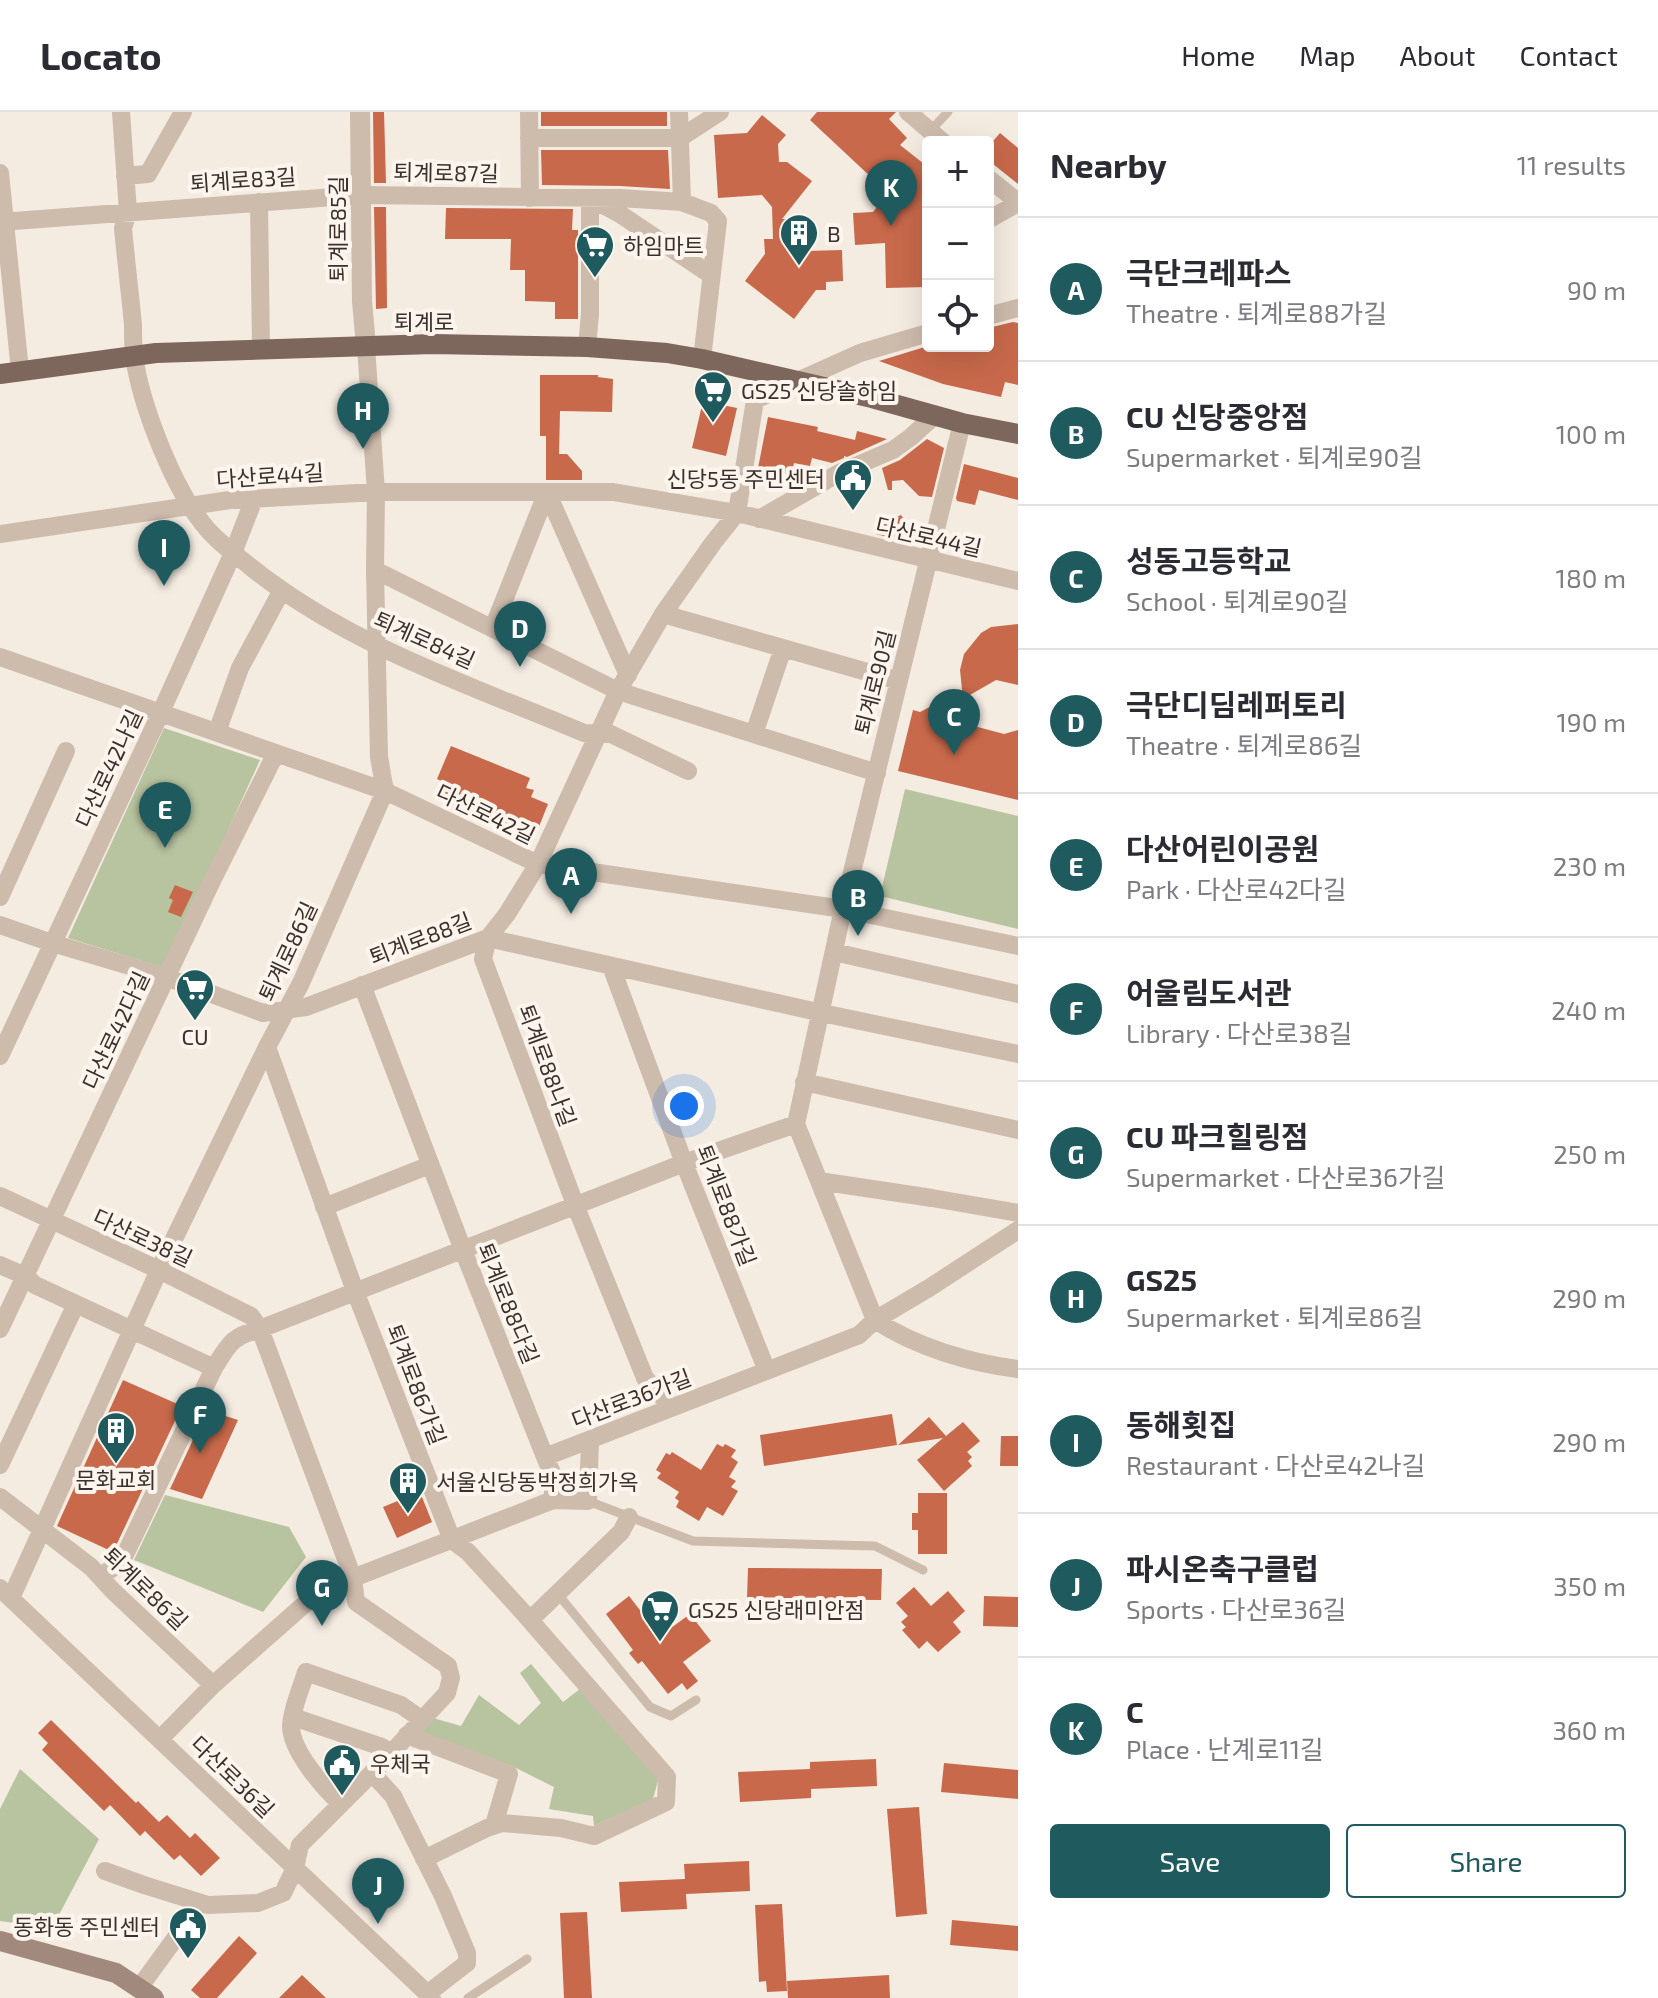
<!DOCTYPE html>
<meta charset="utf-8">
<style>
:root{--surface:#fff;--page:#f2f2f3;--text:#2b2b33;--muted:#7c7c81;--line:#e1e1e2;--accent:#1f5a5e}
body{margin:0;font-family:"Exo 2","Noto Sans KR",sans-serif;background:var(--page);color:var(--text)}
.controls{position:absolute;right:24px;top:24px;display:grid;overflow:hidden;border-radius:8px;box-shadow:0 8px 32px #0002}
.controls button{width:72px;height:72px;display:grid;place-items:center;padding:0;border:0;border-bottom:2px solid var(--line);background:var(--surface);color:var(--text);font:40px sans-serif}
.you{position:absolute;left:684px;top:994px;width:28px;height:28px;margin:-20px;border:6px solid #fff;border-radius:50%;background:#1a73e8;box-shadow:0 0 0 12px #1a73e833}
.badge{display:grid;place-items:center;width:52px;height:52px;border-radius:50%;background:var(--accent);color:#fff;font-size:26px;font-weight:700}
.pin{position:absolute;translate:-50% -66px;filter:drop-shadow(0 2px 4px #0008)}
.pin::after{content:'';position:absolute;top:42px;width:28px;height:24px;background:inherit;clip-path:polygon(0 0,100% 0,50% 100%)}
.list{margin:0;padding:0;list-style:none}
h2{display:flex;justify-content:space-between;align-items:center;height:104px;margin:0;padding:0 32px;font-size:34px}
h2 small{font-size:26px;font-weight:400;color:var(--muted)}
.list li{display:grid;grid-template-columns:52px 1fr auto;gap:24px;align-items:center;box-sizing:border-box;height:144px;padding:0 32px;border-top:2px solid var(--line)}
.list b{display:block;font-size:30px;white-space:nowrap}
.list p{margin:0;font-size:26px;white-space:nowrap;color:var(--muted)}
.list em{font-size:26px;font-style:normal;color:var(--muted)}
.actions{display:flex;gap:16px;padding:24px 32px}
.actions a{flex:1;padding:18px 0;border:2px solid var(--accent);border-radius:8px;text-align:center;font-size:28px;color:var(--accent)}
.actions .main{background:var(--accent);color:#fff}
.icon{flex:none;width:44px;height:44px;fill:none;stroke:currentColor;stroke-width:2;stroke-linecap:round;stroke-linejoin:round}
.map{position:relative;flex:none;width:1018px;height:1886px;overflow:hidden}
header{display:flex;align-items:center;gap:48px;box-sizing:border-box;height:112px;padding:0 40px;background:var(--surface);border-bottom:2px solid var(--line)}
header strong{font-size:38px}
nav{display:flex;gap:44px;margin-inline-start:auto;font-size:28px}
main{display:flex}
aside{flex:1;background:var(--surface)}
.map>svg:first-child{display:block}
.green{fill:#b8c4a0}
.building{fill:#c8694b}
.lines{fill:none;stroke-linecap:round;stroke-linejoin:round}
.service{stroke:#cdbbac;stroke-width:9}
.minor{stroke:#cdbbac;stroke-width:18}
.tertiary{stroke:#cdbbac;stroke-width:20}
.secondary{stroke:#a18a7d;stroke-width:20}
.primary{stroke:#7d675c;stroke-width:20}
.labels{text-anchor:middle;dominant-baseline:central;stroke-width:8;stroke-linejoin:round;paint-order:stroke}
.street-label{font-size:22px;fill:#3b302b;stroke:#fbf5ee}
.poi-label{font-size:22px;fill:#3b302b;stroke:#fbf5ee;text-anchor:start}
</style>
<header>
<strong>Locato</strong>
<nav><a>Home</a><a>Map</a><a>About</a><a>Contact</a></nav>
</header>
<main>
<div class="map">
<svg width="1018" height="1886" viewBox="0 0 1018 1886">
<rect width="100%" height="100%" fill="#f4ebe1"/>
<path class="green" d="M164,616L260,648L165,856L68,826Z
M905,677L1018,704V817L880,784Z
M165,1383L289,1415L306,1445L263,1500L134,1448Z
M531,1552L563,1590L580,1577L659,1665L653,1687L594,1714L593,1704L549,1697L554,1675L512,1654L419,1619L433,1606L461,1614L479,1583L519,1613L541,1591L520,1561Z
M20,1657L99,1727L52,1816L0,1809V1697Z"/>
<path class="building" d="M373,0H384L386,71H374Z
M541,0H667V14H541Z
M817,0H896L889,7L907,26L900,33L928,55V175L886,176L885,131L855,133L853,101L873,100L888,81L810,8Z
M762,3L786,23L778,32L779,50H787L812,69L782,107L805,106L806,139L842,138L843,169L826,170V178H816L794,207L745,169L765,142L764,127H773L772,95L762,83L718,86L714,23L747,21Z
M1000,21L1018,36V72L988,48V35Z
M541,38H668L670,77L620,74L542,73Z
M374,95H386L387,196L376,197Z
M446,96L573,97L572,118H578V207H555V190L525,189V158H510L511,127H445Z
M1013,210L1018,211V273L1005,270L1001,285L943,272L879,249L928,234H988V216Z
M540,263H598V265L613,267L612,300L560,299L559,342H567L582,359V368H546V324H540Z
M703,289L737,296L726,344L692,336Z
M768,305L818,315L817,319L855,328L857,319L887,327L847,345L844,344V346L832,351L812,346L810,354L794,351L791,363L758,356Z
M927,327L944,336L932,385L919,384L903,368L892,369V378H888L882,356L900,348Z
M964,352L1018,366V388L979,378L975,393L957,389L956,386Z
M901,403L919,429L915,432L876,422L878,413Z
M1018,512V573L996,568L963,587L960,558L964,542L981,521L991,515Z
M943,588L974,614L1004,622L1018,618V688L898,659L913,598L920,600Z
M451,634L530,666L526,676L534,678L531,685L548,692L536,722L521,716L518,723L447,695L451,687L437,681L441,669L437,667Z
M175,773L193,780L181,805L168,800L173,788L169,786Z
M123,1268L182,1294L113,1440L57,1414Z
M207,1298L238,1308L202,1387L170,1377Z
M892,1302L897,1333L764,1354L760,1323Z
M929,1305L946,1324L963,1310L980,1329L967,1340L972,1345L968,1349L972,1354L944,1379L917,1348L943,1326L898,1333Z
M1001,1324H1018V1354H1000Z
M717,1332L723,1335L725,1332L736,1338L731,1345L738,1350L729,1365L736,1369L731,1375L738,1379L723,1404L707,1395L699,1409L676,1395L679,1389L675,1386L679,1380L657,1366L661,1361L656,1358L666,1341L670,1343L672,1340L701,1358Z
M918,1381H947V1442H918V1418H912V1401H918Z
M422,1385L432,1410L397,1426L383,1395L400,1388L403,1393Z
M748,1456L882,1457L881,1488L747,1487Z
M914,1475L931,1494L948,1479L965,1499L953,1510L961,1520L938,1540L927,1529L919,1537L902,1518L906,1515L901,1510L908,1504L896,1491Z
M629,1484L660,1524L690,1502L711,1529L683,1550L698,1569L687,1578L682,1571L668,1582L642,1549L638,1552L629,1541L633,1538L606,1502Z
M984,1484L1018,1485V1515L983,1514Z
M51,1608L136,1691L138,1689L159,1710L167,1703L190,1726L195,1721L220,1746L201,1764L180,1743L174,1748L145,1719L140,1724L110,1693L104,1699L42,1638L48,1631L38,1621Z
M876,1647L877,1674L811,1677V1686L740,1690L738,1660L810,1657V1650Z
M944,1651L1018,1658V1687L941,1680Z
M919,1695L927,1802L896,1805L887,1697Z
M749,1749L750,1779L686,1782L687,1797L621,1800L619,1770L685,1767L684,1752Z
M782,1792L787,1879L767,1880L766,1869L759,1870L755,1793Z
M587,1800L592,1886H564L560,1801Z
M952,1808L1018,1814V1839L950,1833Z
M239,1824L257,1841L217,1886H200L191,1878Z
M302,1863L326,1886H279Z
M889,1863L890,1886H788L787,1869Z"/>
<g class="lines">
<path class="service" d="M930,19L948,0
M588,1389L693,1429L875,1434L923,1458
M557,1481L650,1595L671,1604L696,1588
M468,1886L527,1847"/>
<path class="minor" d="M121,0L128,100L123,116C126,149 130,181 133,213C133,223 133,234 134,244C141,293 172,373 203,412C216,429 235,442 252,456C350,534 470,573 584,621L611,622L688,659
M529,0L530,86
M679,0L682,90L711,101L718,109L702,247
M908,0L943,30
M529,26H680L720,0
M0,61L20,259
M125,64L148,62L183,0
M988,66L1018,90
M259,90L261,237
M988,108L1018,91
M0,110L361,83L620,86L682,90
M988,204L1018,196
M587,235L590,202V86L620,102L711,163
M962,311L843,797L796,1012L875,1208C916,1235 969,1251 1018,1257
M547,380L628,563
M759,407L839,361L893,338L911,325L935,303
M0,422L230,388L376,380H613L737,401L1018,469
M375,458L618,579L877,661
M663,502L899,569
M493,516L547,380
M0,545L385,679L538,752L843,797L1018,834
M217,620L240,556L282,478
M754,622L783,536
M0,785L66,639
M0,813L52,831L166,865L263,901L306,895L488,826L507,802L538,752L618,579L663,502L713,431L737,401L755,288L860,241L928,221
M834,840L1018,882
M611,854L684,1051L767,1259
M362,873L463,1138L545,1345
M267,935L355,1179L452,1428
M0,944L161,600L233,441L254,387
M804,970L1018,1018
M819,1069L932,1086L1018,1101
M0,1084L159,1158L251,1204L260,1217C232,1224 229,1232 214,1256L122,1449L100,1465
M324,1095L430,1053
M0,1153L25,1164L35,1173L214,1256
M0,1217L211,771L276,641
M672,1295L645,1266L576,1095L483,847L488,826L822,901L1018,942
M0,1353L76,1192
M0,1385L91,1455L113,1479L213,1573
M553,1388V1363L545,1345L859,1223L875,1208L929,1176L1018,1118
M0,1476L432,1886
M11,1486L159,1158L267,935L301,871L385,679L379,645L375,458L376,380L366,234
M530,1508L621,1420L629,1405
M293,1605L382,1635L391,1641
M407,1623L509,1662L494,1713
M160,1627L213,1573L315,1483L353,1466L553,1388L588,1389L590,1328
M372,1661L393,1684L443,1784L467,1841V1851L427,1882
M341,1692C324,1676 291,1639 291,1614C292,1596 301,1577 306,1560L401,1593L421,1607
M424,1747L487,1716L502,1711L561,1716L594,1724L666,1690L667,1665L521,1498L468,1440L452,1428
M105,1759L144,1773L208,1793L258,1791L283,1781L295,1756L300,1733L382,1651L447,1581L451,1566L448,1554L356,1490L353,1466L260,1217L684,1051L796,1012
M139,1876L201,1791"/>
<path class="tertiary" d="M360,0L362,189L366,234"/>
<path class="secondary" d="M0,1829L116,1861L154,1886"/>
<path class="primary" d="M0,262L156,241L433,232L587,235L667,241L702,247L872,286L962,311L1018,322"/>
</g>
<defs>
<g id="building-pin" transform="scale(2)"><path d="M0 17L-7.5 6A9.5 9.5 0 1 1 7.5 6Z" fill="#1f5a5e" stroke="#fbf5ee"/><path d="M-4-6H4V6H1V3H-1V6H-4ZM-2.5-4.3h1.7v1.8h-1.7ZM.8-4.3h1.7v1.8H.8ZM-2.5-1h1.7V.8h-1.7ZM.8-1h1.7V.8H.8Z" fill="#fff"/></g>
<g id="supermarket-pin" transform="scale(2)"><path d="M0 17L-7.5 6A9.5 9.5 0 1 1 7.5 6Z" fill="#1f5a5e" stroke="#fbf5ee"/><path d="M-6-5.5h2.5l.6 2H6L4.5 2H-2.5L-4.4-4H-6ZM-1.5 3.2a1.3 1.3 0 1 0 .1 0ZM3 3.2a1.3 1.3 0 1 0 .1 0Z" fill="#fff"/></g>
<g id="civic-pin" transform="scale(2)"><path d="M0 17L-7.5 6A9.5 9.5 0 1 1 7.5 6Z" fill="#1f5a5e" stroke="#fbf5ee"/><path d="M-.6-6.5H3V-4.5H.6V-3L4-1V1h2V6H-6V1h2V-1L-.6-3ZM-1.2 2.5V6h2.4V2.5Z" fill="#fff"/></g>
</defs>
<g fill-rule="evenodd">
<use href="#building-pin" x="799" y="121"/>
<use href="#supermarket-pin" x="595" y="133"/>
<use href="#supermarket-pin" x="713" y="278"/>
<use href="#civic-pin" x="853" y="366"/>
<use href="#supermarket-pin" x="195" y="876"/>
<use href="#building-pin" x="116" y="1319"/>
<use href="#building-pin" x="408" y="1369"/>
<use href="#supermarket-pin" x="660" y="1497"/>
<use href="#civic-pin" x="342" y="1651"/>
<use href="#civic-pin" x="188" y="1814"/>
</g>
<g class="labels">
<g class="street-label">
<text transform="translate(446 60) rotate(1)">퇴계로87길</text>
<text transform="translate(243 67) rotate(-4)">퇴계로83길</text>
<text transform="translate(337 117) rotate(-90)">퇴계로85길</text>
<text x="424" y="209">퇴계로</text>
<text transform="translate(270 363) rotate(-4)">다산로44길</text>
<text transform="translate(929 424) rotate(13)">다산로44길</text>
<text transform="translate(425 527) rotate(24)">퇴계로84길</text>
<text transform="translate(874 570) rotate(-76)">퇴계로90길</text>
<text transform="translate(108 656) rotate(-65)">다산로42나길</text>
<text transform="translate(486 701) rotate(26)">다산로42길</text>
<text transform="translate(420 826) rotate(-21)">퇴계로88길</text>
<text transform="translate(287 839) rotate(-65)">퇴계로86길</text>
<text transform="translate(115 918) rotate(-65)">다산로42다길</text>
<text transform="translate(548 953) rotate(70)">퇴계로88나길</text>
<text transform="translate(727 1093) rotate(69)">퇴계로88가길</text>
<text transform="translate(143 1125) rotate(25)">다산로38길</text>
<text transform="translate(509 1191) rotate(68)">퇴계로88다길</text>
<text transform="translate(417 1272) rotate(69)">퇴계로86가길</text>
<text transform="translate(631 1286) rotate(-21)">다산로36가길</text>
<text transform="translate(146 1476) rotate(44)">퇴계로86길</text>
<text transform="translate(233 1664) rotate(44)">다산로36길</text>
</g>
<g class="poi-label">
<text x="827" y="121">B</text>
<text x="623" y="133">하임마트</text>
<text x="741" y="278">GS25 신당솔하임</text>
<text x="825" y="366" text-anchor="end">신당5동 주민센터</text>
<text x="195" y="924" text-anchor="middle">CU</text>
<text x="116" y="1367" text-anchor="middle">문화교회</text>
<text x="436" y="1369">서울신당동박정희가옥</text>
<text x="688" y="1497">GS25 신당래미안점</text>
<text x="370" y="1651">우체국</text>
<text x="160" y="1814" text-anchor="end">동화동 주민센터</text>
</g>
</g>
</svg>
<div class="controls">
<button>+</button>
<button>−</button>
<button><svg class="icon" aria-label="locate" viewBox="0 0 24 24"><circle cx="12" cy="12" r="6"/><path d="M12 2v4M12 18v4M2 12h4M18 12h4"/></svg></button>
</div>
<div class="you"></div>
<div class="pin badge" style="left:571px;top:802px">A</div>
<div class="pin badge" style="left:858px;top:824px">B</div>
<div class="pin badge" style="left:954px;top:643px">C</div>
<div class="pin badge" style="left:520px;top:555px">D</div>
<div class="pin badge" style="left:165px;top:736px">E</div>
<div class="pin badge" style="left:200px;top:1341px">F</div>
<div class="pin badge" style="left:322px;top:1514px">G</div>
<div class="pin badge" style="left:363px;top:337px">H</div>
<div class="pin badge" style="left:164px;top:474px">I</div>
<div class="pin badge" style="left:378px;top:1812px">J</div>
<div class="pin badge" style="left:891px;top:114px">K</div>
</div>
<aside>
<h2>Nearby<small>11 results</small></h2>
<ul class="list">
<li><span class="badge">A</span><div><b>극단크레파스</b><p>Theatre · 퇴계로88가길</p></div><em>90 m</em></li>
<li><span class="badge">B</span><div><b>CU 신당중앙점</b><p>Supermarket · 퇴계로90길</p></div><em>100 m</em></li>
<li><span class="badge">C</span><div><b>성동고등학교</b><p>School · 퇴계로90길</p></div><em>180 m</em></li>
<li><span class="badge">D</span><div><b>극단디딤레퍼토리</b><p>Theatre · 퇴계로86길</p></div><em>190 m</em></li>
<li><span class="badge">E</span><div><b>다산어린이공원</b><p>Park · 다산로42다길</p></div><em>230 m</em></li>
<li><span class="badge">F</span><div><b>어울림도서관</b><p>Library · 다산로38길</p></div><em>240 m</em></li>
<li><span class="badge">G</span><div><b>CU 파크힐링점</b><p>Supermarket · 다산로36가길</p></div><em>250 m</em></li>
<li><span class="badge">H</span><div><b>GS25</b><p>Supermarket · 퇴계로86길</p></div><em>290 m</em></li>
<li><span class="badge">I</span><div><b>동해횟집</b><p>Restaurant · 다산로42나길</p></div><em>290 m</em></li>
<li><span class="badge">J</span><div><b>파시온축구클럽</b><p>Sports · 다산로36길</p></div><em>350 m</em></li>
<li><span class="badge">K</span><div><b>C</b><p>Place · 난계로11길</p></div><em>360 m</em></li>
</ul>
<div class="actions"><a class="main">Save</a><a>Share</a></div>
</aside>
</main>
